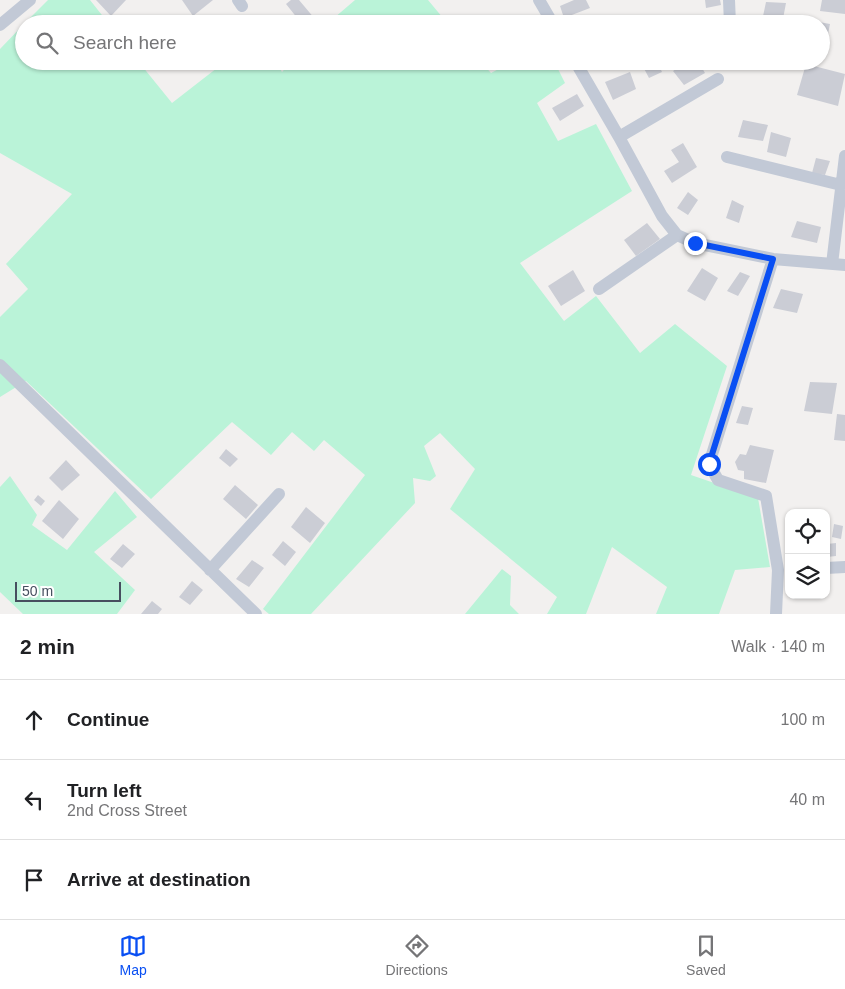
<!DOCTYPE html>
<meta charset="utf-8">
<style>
:root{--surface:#fff;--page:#f2f2f2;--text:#202124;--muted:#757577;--line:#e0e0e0;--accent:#094ff3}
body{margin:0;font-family:Arial,sans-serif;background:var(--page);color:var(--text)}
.controls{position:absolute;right:15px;bottom:15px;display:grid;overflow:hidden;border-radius:10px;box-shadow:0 1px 4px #0004}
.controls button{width:45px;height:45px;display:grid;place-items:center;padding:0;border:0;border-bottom:1px solid var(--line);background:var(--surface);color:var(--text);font:25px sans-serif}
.scale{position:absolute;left:15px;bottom:12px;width:106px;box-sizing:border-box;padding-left:5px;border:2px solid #464f5f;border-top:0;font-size:14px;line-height:18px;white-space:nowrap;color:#464f5f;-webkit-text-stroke:4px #fff;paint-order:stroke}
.stop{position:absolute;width:15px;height:15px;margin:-11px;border:4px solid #094ff3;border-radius:50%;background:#fff}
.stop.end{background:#094ff3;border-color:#fff;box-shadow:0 1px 5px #0008}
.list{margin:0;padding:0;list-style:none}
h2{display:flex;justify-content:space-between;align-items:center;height:65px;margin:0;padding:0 20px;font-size:21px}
h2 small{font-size:16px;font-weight:400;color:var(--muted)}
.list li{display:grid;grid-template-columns:32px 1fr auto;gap:15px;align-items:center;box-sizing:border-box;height:80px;padding:0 20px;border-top:1px solid var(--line)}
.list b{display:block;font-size:19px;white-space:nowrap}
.list p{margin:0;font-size:16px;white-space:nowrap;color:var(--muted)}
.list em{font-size:16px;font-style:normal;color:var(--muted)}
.icon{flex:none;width:28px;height:28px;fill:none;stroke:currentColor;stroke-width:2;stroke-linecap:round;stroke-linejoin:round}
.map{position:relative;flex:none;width:845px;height:614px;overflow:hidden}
.search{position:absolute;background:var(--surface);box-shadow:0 1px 4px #0004;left:15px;right:15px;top:15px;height:55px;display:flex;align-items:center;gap:12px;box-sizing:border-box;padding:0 18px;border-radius:28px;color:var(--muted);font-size:19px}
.sheet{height:305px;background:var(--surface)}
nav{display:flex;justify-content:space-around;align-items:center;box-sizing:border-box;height:70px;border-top:1px solid var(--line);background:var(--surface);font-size:14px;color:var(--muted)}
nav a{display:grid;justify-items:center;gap:2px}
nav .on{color:var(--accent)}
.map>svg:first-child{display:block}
.green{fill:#baf3d8}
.building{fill:#cbcdd5}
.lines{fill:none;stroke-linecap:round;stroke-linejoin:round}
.minor{stroke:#c2c9d6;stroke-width:12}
.route{stroke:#094ff3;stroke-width:6}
</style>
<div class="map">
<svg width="845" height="614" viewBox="0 0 845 614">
<rect width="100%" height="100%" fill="#f2f0ef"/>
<path class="green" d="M48,0H90L109,24H24Z
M355,0H428L448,24H327Z
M24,24V61H138L172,103L226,61H276L282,72L292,61H480L491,73L514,61H554L565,83L537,103L558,141L596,124L632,191L520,263L564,321L596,296L640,353L675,324L727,366L691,475L758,498L770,567L735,570L719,614H656L667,587L612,547L586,614H547L557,597L450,509L475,469L440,433L424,446L436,476L430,481L413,478L415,503L311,614H269L263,609L365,475L324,440L314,451L292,432L271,455L232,422L151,499L26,381L0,397V317L28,289L6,264L72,194L0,153V49Z
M10,476L37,515L32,525L67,550L115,491L137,517L94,552L135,590L117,614H23L0,592V487Z
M502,569L511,576L510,605L519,614H465Z"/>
<path class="building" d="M96,0H126L111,16Z
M182,0H213L193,16Z
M291,0H299L315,19L310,24H302L286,4Z
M574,0H586L590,8L564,18L560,6Z
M705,0H720L721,5L706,8Z
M822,0H845V14L820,11Z
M766,2L786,3L782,24L762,21Z
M269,17L274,24H262Z
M808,20L830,24L826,44L821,43V24H808Z
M640,61H657L662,72L649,78Z
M687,61H698L705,73L684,85L673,71Z
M711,61H730L729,67L710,65Z
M806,64L845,74L838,106L797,95Z
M630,72L636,89L613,100L605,82Z
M577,94L584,106L560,121L552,108Z
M743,120L768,125L763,141L738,137Z
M771,132L791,138L786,157L767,152Z
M683,143L697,167L672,183L664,171L679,162L671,150Z
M816,158L830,161L825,175L812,173Z
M688,192L698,200L688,215L677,208Z
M732,200L744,206L739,223L726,218Z
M797,221L821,227L817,243L791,237Z
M647,223L660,239L636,256L624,240Z
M702,268L718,278L705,301L687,291Z
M573,270L585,291L561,306L548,286Z
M740,272L750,276L738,296L727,291Z
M781,289L803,294L797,313L773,308Z
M810,382L837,383L832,414L804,411Z
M742,406L753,408L748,425L736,423Z
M837,414L845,415V441L834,440Z
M750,445L774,450L766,483L744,479V471L738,470L735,462L740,454L746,455Z
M226,449L238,459L230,467L219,458Z
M66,460L80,475L62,491L49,478Z
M235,485L258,505L246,519L223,499Z
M38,495L45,501L41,506L34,500Z
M59,500L79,519L63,539L42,521Z
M306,507L325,523L310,543L291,527Z
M834,524L843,526L841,539L832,537Z
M283,541L296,552L285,566L272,555Z
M836,543V556L827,557V544Z
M123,544L135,554L122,568L110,559Z
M252,560L264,568L249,587L236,579Z
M192,581L203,590L190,605L179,597Z
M152,601L162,609L158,614H141Z"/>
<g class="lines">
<path class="minor" d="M238,0L242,6
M539,0L553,24
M729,0L730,24
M0,25L30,0
M575,61L619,137L662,216L677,235L695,243L773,259L845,265
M619,137L718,79
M727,157L841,185
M773,259L709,464L718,480L766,496L778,570L776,614
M832,264L845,156
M599,289L677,235
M0,365L256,614
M826,568L845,567
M210,570L279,494"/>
</g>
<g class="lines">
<path class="route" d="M695,243L773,259L709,464"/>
</g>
</svg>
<div class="controls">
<button><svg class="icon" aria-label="locate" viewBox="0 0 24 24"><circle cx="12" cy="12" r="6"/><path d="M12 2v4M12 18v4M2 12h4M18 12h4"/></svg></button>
<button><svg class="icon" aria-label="layers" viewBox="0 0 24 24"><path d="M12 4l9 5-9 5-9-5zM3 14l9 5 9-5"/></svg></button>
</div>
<div class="scale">50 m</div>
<div class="stop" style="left:709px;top:464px"></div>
<div class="stop end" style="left:695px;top:243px"></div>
<div class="search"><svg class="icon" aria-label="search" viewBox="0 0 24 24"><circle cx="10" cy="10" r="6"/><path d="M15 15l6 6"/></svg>Search here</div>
</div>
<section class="sheet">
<h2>2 min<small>Walk · 140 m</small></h2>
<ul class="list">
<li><svg class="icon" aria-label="ahead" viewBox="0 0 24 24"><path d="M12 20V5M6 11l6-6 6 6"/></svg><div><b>Continue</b></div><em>100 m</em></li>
<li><svg class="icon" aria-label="left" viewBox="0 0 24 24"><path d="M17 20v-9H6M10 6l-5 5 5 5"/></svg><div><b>Turn left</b><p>2nd Cross Street</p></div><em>40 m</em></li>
<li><svg class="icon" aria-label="arrive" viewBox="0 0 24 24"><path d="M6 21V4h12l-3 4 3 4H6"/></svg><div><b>Arrive at destination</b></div></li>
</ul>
</section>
<nav>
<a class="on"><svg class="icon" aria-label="map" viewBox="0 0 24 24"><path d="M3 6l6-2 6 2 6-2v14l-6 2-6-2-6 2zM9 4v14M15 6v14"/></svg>Map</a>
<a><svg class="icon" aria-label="directions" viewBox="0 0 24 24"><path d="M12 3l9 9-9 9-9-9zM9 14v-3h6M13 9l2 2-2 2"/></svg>Directions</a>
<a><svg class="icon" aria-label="saved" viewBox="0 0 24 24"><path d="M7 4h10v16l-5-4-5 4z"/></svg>Saved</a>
</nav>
